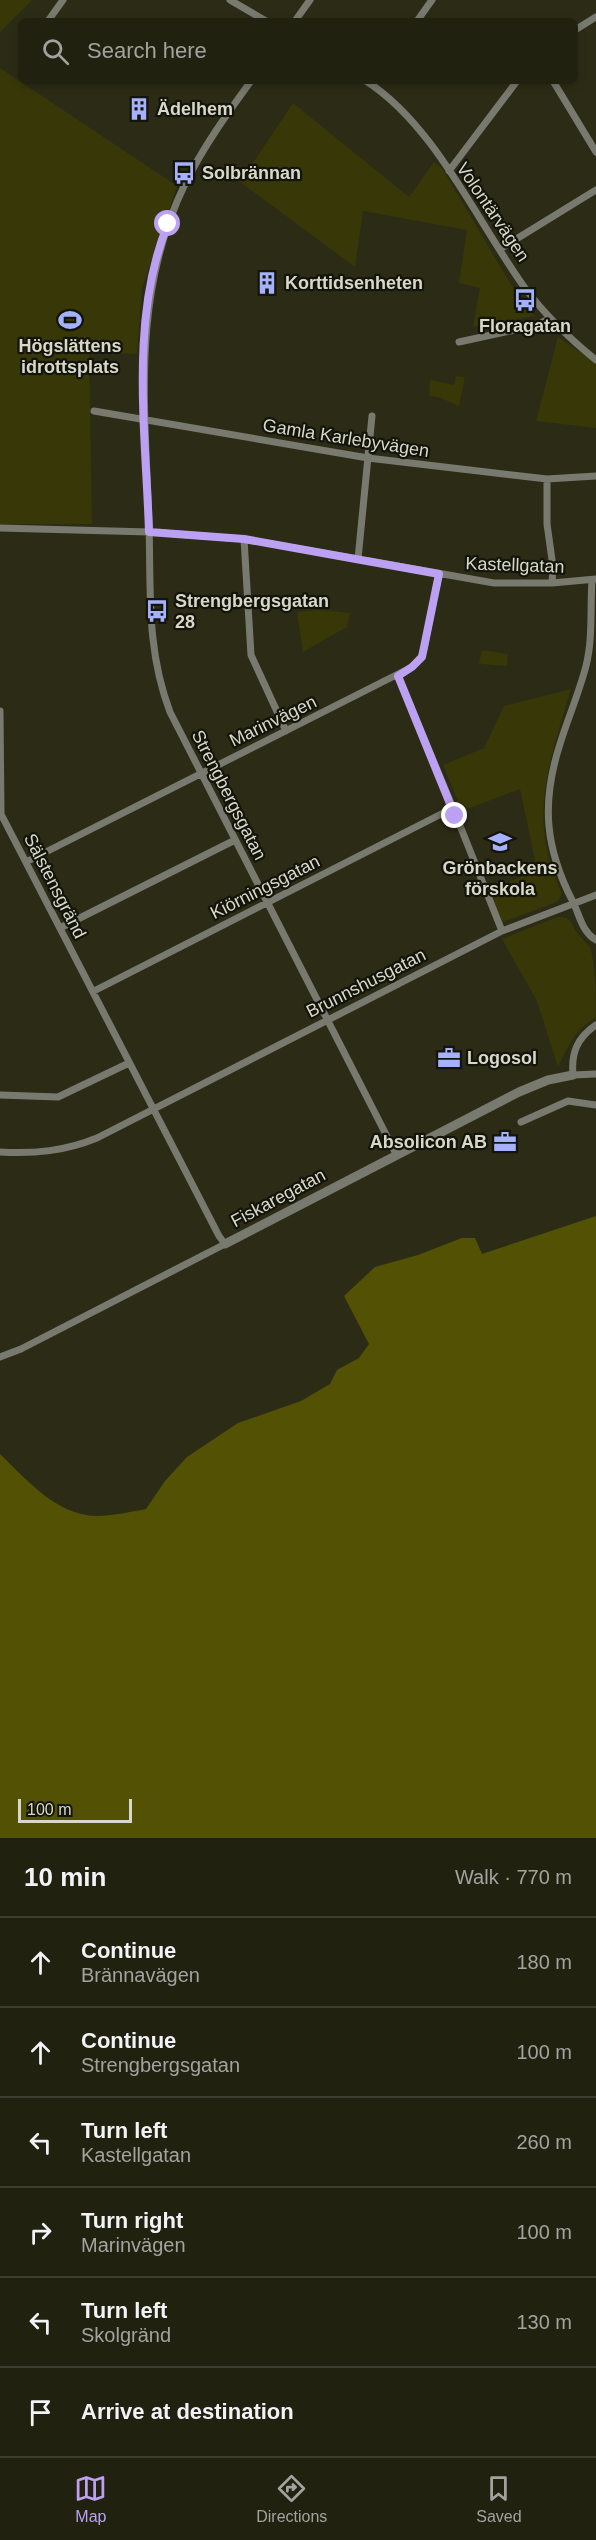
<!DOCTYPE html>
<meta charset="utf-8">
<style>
:root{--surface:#212110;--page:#292919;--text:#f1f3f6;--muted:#a2a39f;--line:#3e3e30;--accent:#bca0f2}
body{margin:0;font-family:Arial,sans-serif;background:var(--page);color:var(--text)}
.scale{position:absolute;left:18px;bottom:15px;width:114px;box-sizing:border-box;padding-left:6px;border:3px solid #d7d8ca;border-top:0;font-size:16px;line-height:21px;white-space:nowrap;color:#d7d8ca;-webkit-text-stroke:4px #13140a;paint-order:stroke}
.stop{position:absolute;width:18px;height:18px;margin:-14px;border:4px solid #bca0f2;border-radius:50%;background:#fff}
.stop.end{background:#bca0f2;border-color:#fff;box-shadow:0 2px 6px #0008}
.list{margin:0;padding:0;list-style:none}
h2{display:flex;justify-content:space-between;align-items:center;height:78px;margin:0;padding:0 24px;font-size:26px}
h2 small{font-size:20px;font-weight:400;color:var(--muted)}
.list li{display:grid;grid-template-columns:39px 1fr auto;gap:18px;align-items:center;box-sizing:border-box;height:90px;padding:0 24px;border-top:2px solid var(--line)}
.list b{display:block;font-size:22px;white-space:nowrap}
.list p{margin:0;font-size:20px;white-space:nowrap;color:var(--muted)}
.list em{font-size:20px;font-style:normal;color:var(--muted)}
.icon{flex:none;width:33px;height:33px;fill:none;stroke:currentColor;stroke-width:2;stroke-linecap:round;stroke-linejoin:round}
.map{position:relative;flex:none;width:596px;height:1838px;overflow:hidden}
.search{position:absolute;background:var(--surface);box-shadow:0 3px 9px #0003;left:18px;right:18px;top:18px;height:66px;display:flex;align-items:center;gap:15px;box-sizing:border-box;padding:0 21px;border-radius:9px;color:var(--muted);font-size:22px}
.sheet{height:618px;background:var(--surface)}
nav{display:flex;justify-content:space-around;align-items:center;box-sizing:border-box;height:84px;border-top:2px solid var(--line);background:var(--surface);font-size:16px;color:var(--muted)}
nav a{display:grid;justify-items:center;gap:3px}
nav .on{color:var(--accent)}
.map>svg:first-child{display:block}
.green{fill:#373708}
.water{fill:#535204}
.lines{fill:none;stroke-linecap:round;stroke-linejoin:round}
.minor{stroke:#797a6f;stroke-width:7}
.tertiary{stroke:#797a6f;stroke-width:9}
.route{stroke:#bca0f2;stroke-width:8}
.labels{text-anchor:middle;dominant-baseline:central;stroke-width:4.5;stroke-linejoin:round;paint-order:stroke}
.poi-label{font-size:18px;font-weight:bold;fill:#d7d8ca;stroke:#13140a;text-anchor:start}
.street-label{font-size:18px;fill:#d7d8ca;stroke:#13140a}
</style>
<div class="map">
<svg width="596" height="1838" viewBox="0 0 596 1838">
<rect width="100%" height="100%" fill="#2c2c16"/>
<path class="green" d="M0,0H32L0,32Z
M0,68L177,186L142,288L137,354L89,353L92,524H0Z
M293,103L409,197L434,162L442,168L510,283L535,316L473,327L480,288L459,283L467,230L363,211L355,267L240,182Z
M558,337L596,363V428L536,421Z
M456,376L465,377L459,406L438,397L429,396L430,380L454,385Z
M318,610L350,613L347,627L303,652L297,612Z
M482,650L508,654L507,666L481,664L479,663Z
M571,689C555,745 534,796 548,855C551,869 557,882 562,894L557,902L503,922L500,920L485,881L494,888L537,870L520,789L462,811L443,765L484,748L504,706Z
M557,917C571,916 571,923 577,933C581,938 586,942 590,947C596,966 596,997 596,1018C575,1028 568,1047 558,1067L537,1001L502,939Z"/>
<path class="water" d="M596,1216V1838H0V1454C26,1479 56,1515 96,1516C112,1516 130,1512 146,1509L165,1481L187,1457L238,1423L301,1401L330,1384L337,1370L359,1358L369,1344L344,1296L375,1267L418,1255L462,1238H475L482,1254Z"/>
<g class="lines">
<path class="minor" d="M230,0L266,21
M48,21L63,0
M295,21L310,0
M417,21L432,0
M575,30L596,17
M251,81C227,114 203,147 185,184C131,295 145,405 149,524C151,590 146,649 170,712L396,1154
M366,81C435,125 477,222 525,288C545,315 570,339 596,360
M553,81L596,152
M449,171L517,81
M500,249L596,190
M459,342L537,325L550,318
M94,411L368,458L547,479L596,476
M547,479V524L553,567L552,583
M0,528L149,532L244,539L494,583H552L596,579
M244,539L251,655L286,731
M358,559L372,416
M592,580C590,609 593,638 586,666C579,693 568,718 560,744C541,803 545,848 573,902C580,916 582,932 596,940
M0,711L1,814L219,1236L225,1244L21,1349L0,1357
M453,808L502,931
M26,862L412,667L421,657L424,649L439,574
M60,928L235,840
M94,991L453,808L398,676
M596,1025C577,1038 571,1053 573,1075L596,1074
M0,1095L58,1097L129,1063
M521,1122L568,1101L596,1105
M0,1152C35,1154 65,1151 97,1138L502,931L596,895"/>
<path class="tertiary" d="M225,1244L519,1092L548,1080L573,1075"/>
</g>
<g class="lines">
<path class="route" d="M168,224C129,317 146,434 149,532L244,539L439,574L422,657L412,667L398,676L455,816"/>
</g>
<defs>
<g id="building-bare" transform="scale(1.8)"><path d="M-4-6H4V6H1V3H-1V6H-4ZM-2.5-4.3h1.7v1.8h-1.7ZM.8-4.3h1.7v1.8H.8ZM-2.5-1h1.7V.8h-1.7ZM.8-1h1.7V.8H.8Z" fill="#a5b1fc" stroke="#13140a" stroke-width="2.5" paint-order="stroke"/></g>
<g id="bus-bare" transform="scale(1.8)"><path d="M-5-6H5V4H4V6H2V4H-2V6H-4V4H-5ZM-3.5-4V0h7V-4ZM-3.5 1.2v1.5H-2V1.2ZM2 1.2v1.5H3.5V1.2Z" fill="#a5b1fc" stroke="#13140a" stroke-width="2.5" paint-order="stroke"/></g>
<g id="stadium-bare" transform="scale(1.8)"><path d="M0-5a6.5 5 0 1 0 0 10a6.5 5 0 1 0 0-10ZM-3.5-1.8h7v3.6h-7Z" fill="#a5b1fc" stroke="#13140a" stroke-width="2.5" paint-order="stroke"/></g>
<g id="school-bare" transform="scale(1.8)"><path d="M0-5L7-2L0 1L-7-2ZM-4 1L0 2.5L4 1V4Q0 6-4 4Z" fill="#a5b1fc" stroke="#13140a" stroke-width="2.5" paint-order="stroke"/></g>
<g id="office-bare" transform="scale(1.8)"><path d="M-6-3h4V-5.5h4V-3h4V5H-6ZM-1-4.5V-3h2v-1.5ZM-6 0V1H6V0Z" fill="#a5b1fc" stroke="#13140a" stroke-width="2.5" paint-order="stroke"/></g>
</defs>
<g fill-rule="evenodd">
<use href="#building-bare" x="139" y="109"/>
<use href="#bus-bare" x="184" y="173"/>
<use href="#building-bare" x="267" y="283"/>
<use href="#bus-bare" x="525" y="300"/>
<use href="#stadium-bare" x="70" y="320"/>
<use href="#bus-bare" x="157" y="611"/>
<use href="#school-bare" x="500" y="842"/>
<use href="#office-bare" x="449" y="1058"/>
<use href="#office-bare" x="505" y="1142"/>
</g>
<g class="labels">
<g class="poi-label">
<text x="157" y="109">Ädelhem</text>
<text x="202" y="173">Solbrännan</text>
<text x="285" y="283">Korttidsenheten</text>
<text x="525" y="326" text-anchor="middle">Floragatan</text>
<text x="70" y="346" text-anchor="middle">Högslättens<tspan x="70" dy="21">idrottsplats</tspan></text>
<text x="175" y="601">Strengbergsgatan<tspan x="175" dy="21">28</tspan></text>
<text x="500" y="868" text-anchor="middle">Grönbackens<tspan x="500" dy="21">förskola</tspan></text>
<text x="467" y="1058">Logosol</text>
<text x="487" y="1142" text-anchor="end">Absolicon AB</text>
</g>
<g class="street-label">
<text transform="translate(493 212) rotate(56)">Volontärvägen</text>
<text transform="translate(346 438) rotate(9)">Gamla Karlebyvägen</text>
<text transform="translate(515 565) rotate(2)">Kastellgatan</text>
<text transform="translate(273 721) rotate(-26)">Marinvägen</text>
<text transform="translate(229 795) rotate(63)">Strengbergsgatan</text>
<text transform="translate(55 886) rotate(63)">Sälstensgränd</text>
<text transform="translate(265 887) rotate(-27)">Kiörningsgatan</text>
<text transform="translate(366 983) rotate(-27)">Brunnshusgatan</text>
<text transform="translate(278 1198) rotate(-28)">Fiskaregatan</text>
</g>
</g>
</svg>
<div class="scale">100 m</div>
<div class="stop" style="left:168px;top:224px"></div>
<div class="stop end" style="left:455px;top:816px"></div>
<div class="search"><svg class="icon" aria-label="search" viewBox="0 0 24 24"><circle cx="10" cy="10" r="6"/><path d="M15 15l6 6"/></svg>Search here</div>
</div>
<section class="sheet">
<h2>10 min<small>Walk · 770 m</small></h2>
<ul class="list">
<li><svg class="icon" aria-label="ahead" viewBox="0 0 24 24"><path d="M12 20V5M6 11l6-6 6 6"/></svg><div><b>Continue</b><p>Brännavägen</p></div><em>180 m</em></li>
<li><svg class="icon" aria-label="ahead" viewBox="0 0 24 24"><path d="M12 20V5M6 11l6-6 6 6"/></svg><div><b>Continue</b><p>Strengbergsgatan</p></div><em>100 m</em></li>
<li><svg class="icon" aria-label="left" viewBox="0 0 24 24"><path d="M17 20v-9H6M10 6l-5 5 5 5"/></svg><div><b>Turn left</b><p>Kastellgatan</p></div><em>260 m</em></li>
<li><svg class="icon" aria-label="right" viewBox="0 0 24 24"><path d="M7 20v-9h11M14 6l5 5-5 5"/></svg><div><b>Turn right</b><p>Marinvägen</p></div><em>100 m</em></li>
<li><svg class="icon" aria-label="left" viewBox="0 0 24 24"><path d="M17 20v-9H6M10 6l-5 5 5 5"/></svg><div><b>Turn left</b><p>Skolgränd</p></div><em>130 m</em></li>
<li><svg class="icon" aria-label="arrive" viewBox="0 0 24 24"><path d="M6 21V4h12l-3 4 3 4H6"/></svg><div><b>Arrive at destination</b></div></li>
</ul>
</section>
<nav>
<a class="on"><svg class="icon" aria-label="map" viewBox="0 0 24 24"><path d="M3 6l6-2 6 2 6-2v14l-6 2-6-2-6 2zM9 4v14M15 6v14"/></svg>Map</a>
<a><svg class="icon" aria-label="directions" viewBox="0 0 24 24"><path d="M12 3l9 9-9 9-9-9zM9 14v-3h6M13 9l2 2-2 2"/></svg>Directions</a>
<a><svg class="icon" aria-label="saved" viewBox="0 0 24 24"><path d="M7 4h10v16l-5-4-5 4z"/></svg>Saved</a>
</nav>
